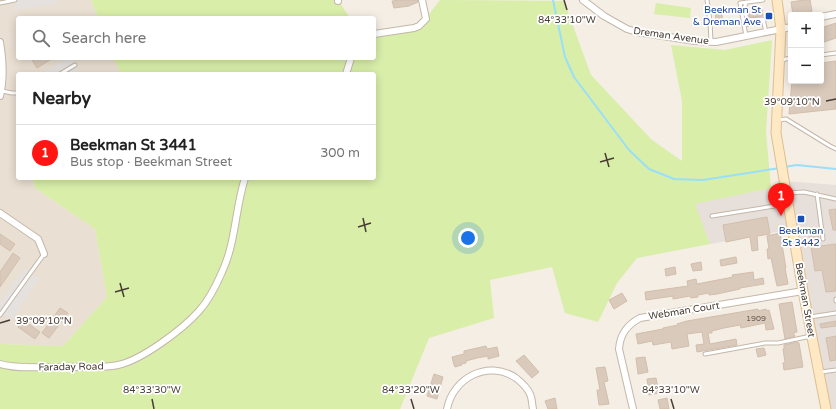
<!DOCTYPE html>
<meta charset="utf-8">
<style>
:root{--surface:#fff;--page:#f2f2f2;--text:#222;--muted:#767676;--line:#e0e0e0;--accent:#ff1511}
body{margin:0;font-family:"Varela Round",sans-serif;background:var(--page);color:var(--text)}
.controls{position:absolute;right:12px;top:12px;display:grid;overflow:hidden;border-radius:4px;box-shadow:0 2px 10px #0003}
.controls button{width:36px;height:36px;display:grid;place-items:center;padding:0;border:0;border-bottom:1px solid var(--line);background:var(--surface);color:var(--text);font:20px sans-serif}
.you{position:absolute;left:468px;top:238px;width:14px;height:14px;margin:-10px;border:3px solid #fff;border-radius:50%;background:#1a73e8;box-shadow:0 0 0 6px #1a73e833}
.badge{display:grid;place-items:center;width:26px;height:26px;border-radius:50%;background:var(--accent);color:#fff;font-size:13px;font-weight:700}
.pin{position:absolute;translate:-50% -33px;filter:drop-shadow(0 1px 2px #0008)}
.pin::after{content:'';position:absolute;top:21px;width:14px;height:12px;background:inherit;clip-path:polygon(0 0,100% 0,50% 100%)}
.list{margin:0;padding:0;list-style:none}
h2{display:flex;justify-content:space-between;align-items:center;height:52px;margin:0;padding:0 16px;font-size:17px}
h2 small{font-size:13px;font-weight:400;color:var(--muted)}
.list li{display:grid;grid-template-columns:26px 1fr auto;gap:12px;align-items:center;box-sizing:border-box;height:56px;padding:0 16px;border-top:1px solid var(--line)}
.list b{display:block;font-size:15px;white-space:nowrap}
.list p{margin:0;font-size:13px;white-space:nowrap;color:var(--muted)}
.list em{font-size:13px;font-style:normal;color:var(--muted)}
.icon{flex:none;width:22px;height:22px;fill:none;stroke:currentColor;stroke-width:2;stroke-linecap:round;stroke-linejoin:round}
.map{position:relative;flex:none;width:836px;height:409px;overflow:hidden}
.search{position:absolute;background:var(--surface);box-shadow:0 2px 10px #0003;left:16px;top:16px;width:360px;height:44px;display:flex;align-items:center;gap:10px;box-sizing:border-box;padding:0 14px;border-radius:4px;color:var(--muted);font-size:15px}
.panel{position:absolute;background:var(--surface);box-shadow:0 2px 10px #0003;left:16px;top:72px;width:360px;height:108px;border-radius:4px}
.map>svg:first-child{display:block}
.residential{fill:#e9dfd2}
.industrial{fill:#e6dfda}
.green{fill:#d8eea9}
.parking{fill:#e5e1de}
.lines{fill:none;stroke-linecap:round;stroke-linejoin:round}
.stream{stroke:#9adff9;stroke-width:2}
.building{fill:#dacabc;stroke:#d3beab}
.lane-casing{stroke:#c4b7a9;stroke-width:5}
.street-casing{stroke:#c4b7a9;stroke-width:8}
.secondary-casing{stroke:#ddbf91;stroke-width:11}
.lane{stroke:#fff;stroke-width:3}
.street{stroke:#fff;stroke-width:6}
.secondary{stroke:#ffe9c4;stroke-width:9}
.ticks{fill:none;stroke:#483d34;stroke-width:1.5}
.transit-dot{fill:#1a4fb4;stroke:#fff;stroke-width:1.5}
.labels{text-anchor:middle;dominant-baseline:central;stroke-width:3.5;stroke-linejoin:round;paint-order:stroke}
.number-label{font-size:8px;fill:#6c6056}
.transit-label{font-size:10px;fill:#164399;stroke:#fff;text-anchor:end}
.street-label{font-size:10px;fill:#483d34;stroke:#fff}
.ticks-label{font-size:10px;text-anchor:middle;fill:#483d34;stroke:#fff;stroke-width:3.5;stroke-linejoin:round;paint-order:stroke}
</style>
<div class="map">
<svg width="836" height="409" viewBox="0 0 836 409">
<rect width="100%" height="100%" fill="#f4eee5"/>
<path class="residential" d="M0,0H91L98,18H18V58H114L121,74H18V178H33L35,188L95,229L107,297L63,346L0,344Z"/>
<path class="industrial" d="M784,181L836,185V409H826L793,229L710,244L694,204L771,188Z"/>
<path class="green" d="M91,0H338L350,18H98Z
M440,0L564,1L591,75L652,140L682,161V101L671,45L725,50L772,40L766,132L771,188L695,204L710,244L637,258L617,283L598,322L565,313L552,267L490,280L494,318L429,338L400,409H0V344L63,346L107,297L95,229L35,188L33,178H374V74H121L114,58H374V34L406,28L423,22Z
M656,3L691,8L690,18L654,14Z"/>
<path class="parking" d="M13,0H56V4L14,10Z
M69,58H71L79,74H41Z
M24,268L40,278L19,308L20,310L11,320L0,313V302Z"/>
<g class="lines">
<path class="stream" d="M553,0L565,57L574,77L629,150L649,169L674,179L703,180L780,168
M784,167L797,165L836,169"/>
</g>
<path class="building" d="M401,0H418V2L409,6L394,8L392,1Z
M804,0H810L812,11L800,15H793L791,2Z
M762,9L763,16L750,17L748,12Z
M721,11L723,21L716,22L715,12Z
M836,23V38L821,43V28Z
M35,58H53L37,68L32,60Z
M836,61V109L789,114L792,81H821V63Z
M836,209V230H833L829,210Z
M767,217L770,234L757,236L758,250L752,251L750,237L726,242L723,225Z
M780,233L786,268H785L788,284L777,286L771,258L768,259L767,249H769L767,236Z
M818,233L820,246L836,244V291L826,292L822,270L815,271L809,235Z
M0,234L15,244L10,251L0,244Z
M13,253L20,258L0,287V272Z
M736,257L737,263L721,266L720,260Z
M701,262L702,270L693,271L691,264Z
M675,267L676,274L666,276L665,269Z
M753,272L754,280L763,278L764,284L740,288V289L717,294L709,295V293L698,295V297L691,298L690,296L673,299V296L646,300L645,292L688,286L687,281L696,279L697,284L733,277L732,275Z
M622,293L627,301L614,309L609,300Z
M792,302L797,332L793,333L795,336L785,339L779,304Z
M60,308L68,313L49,338L42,333Z
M758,309V311L766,309L767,311L769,310L774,329L766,330L765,323L741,328L740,325L724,328L712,331V333H708L710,344L736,339L737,345L697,352L696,345L704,344L702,332L687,334L689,346L672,349L671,342L653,345L652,341L638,344L636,334L663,329V328L678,325L677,324L687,321Z
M23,320L40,332L35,339L18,327Z
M836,321V326L821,328L820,324Z
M836,336V360L830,361L826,338Z
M797,342L799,343L803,367L784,370L783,363L785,362L783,349H784V345Z
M486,346L487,349L497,347L499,356L488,359V356L477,358L466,361V363L461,364L462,365L455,367L454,365L452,357L464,354V351Z
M764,348L766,355L758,357L756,349Z
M524,355L539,372L532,378L516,361Z
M645,357L648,372L638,374L636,358Z
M605,367L608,381L604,382L609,404L599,405L597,390H600L596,368Z
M434,374L443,377L437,399L427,396Z
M656,378L659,393L649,395L647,379Z
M555,398L557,409H548L545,401Z
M667,398L669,409H660L658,400Z"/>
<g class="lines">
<g class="lane-casing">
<path id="lane" d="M707,0L710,21L711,42
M763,0L740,3L744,25L764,21
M746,2C744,8 745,15 748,20L763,19L766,32
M0,3L15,0
M744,25L746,36
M821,55L836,53
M781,60L791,58
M60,74L75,65
M2,91L12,93H18
M778,120L786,119L830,146L836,149
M787,193L804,192L836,199
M817,194L823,239
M712,216L787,204
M836,299V301
M0,315L44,254
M810,317L836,313
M705,354L765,343H778L811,336
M821,372L836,370"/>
</g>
<g class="street-casing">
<path id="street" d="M338,0V1
M583,0L604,16L627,29L637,32L695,41L716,42L791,27
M821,17L836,14
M374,34L414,28L419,26L426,19L422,0
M0,42C3,60 4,79 0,96
M346,74L351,58
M0,213L38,239L44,254
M0,364C18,369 39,367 58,367C78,366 98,369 118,365C142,360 183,329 199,311C209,300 216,286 222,272C236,242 235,209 245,178
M447,409C453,378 488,359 516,378C521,382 527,387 530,394C532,398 532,404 533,409
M633,409L619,349C620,334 627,325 640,318L803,291"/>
</g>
<g class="secondary-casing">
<path id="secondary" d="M777,0L781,29L776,133L803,291L826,409"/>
</g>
<use href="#lane" class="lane"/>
<use href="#street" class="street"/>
<use href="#secondary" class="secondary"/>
</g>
<path class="ticks" d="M564,0L567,10M826,101L836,99M605,153L609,167M600,162L614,158M363,218L366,232M358,227L371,223M120,283L124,297M115,292L129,288M0,323L10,320M152,399L154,409M411,399L414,409M671,399L674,409"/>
<g class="transit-dot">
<rect x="765" y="12" width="8" height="8" rx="2"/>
<rect x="797" y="215" width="8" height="8" rx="2"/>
</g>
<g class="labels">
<g class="number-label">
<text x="756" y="318">1909</text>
</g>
<g class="transit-label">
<text x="761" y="10">Beekman St<tspan x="761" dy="12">&amp; Dreman Ave</tspan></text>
<text x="801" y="231" text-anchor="middle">Beekman<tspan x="801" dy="12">St 3442</tspan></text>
</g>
<g class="street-label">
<text transform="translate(671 36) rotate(8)">Dreman Avenue</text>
<text transform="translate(805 300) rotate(80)">Beekman Street</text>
<text transform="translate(684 311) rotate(-9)">Webman Court</text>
<text transform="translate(71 367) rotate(-1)">Faraday Road</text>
</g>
</g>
<g class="ticks-label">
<text x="567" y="23">84°33'10"W</text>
<text x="792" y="105">39°09'10"N</text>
<text x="44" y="324">39°09'10"N</text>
<text x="152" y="393">84°33'30"W</text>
<text x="411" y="393">84°33'20"W</text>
<text x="671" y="393">84°33'10"W</text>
</g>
</svg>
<div class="controls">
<button>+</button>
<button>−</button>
</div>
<div class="you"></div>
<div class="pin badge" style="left:781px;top:216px">1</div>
<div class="search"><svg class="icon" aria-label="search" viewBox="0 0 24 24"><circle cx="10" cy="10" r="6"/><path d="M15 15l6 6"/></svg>Search here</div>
<section class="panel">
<h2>Nearby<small></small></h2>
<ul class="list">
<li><span class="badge">1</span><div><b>Beekman St 3441</b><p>Bus stop · Beekman Street</p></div><em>300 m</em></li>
</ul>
</section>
</div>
